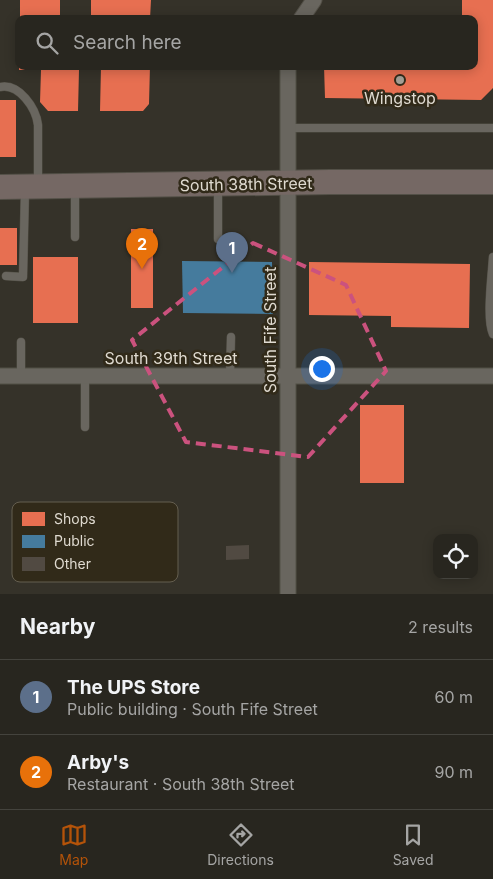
<!DOCTYPE html>
<meta charset="utf-8">
<style>
:root{--surface:#28261f;--page:#34322c;--text:#f1f3f6;--muted:#a5a5a4;--line:#44433d;--accent:#b45309}
body{margin:0;font-family:Inter,sans-serif;background:var(--page);color:var(--text)}
.controls{position:absolute;right:15px;bottom:15px;display:grid;overflow:hidden;border-radius:10px;box-shadow:0 2px 12px #0003}
.controls button{width:45px;height:45px;display:grid;place-items:center;padding:0;border:0;border-bottom:1px solid var(--line);background:var(--surface);color:var(--text);font:25px sans-serif}
.you{position:absolute;left:321px;top:368px;width:18px;height:18px;margin:-12px;border:4px solid #fff;border-radius:50%;background:#1a73e8;box-shadow:0 0 0 8px #1a73e833}
.badge{display:grid;place-items:center;width:32px;height:32px;border-radius:50%;background:var(--accent);color:#fff;font-size:16px;font-weight:700}
.pin{position:absolute;translate:-50% -41px;filter:drop-shadow(0 1px 2px #0008)}
.pin::after{content:'';position:absolute;top:26px;width:18px;height:15px;background:inherit;clip-path:polygon(0 0,100% 0,50% 100%)}
.list{margin:0;padding:0;list-style:none}
h2{display:flex;justify-content:space-between;align-items:center;height:65px;margin:0;padding:0 20px;font-size:21px}
h2 small{font-size:16px;font-weight:400;color:var(--muted)}
.list li{display:grid;grid-template-columns:32px 1fr auto;gap:15px;align-items:center;box-sizing:border-box;height:75px;padding:0 20px;border-top:1px solid var(--line)}
.list b{display:block;font-size:19px;white-space:nowrap}
.list p{margin:0;font-size:16px;white-space:nowrap;color:var(--muted)}
.list em{font-size:16px;font-style:normal;color:var(--muted)}
.icon{flex:none;width:28px;height:28px;fill:none;stroke:currentColor;stroke-width:2;stroke-linecap:round;stroke-linejoin:round}
.map{position:relative;flex:none;width:493px;height:594px;overflow:hidden}
.search{position:absolute;background:var(--surface);box-shadow:0 2px 12px #0003;left:15px;right:15px;top:15px;height:55px;display:flex;align-items:center;gap:12px;box-sizing:border-box;padding:0 18px;border-radius:10px;color:var(--muted);font-size:19px}
.sheet{height:215px;background:var(--surface)}
nav{display:flex;justify-content:space-around;align-items:center;box-sizing:border-box;height:70px;border-top:1px solid var(--line);background:var(--surface);font-size:14px;color:var(--muted)}
nav a{display:grid;justify-items:center;gap:2px}
nav .on{color:var(--accent)}
.map>svg:first-child{display:block}
.shops{fill:#e76f51}
.public{fill:#457b9d}
.building{fill:#514a42}
.lines{fill:none;stroke-linecap:round;stroke-linejoin:round}
.lane-casing{stroke:#535047;stroke-width:9}
.street-casing{stroke:#535047;stroke-width:17}
.primary-casing{stroke:#535047;stroke-width:26}
.lane{stroke:#69665f;stroke-width:8}
.street{stroke:#69665f;stroke-width:15}
.primary{stroke:#756864;stroke-width:24}
.marked{fill:none;stroke:#cb527e;stroke-width:4;stroke-dasharray:10 6;stroke-linejoin:round}
.poi-dot{fill:#a49f96;stroke:#312a19;stroke-width:2}
.labels{text-anchor:middle;dominant-baseline:central;stroke-width:5;stroke-linejoin:round;paint-order:stroke}
.poi-label{font-size:16px;fill:#dfdad0;stroke:#312a19}
.street-label{font-size:16px;fill:#dfdad0;stroke:#312a19}
.key{fill:#312a19;stroke:#655f50;stroke-width:1}
.key-label{font-size:14px;fill:#dfdad0}
</style>
<div class="map">
<svg width="493" height="594" viewBox="0 0 493 594">
<rect width="100%" height="100%" fill="#353229"/>
<path class="shops" d="M20,0H60V19H20Z
M91,0H151L150,19H91Z
M462,0H493V88L481,100L325,98L324,66H474V19H459L462,17Z
M19,66H59V70H79L78,111H48L40,102L41,70H19Z
M101,66H150L149,104L143,111H100Z
M0,100H16V157H0Z
M0,228H17V265H0Z
M131,229H153V308H131Z
M33,257H78V323H33Z
M309,262L470,264L469,328L391,327V316L309,315Z
M360,405H404V483H360Z"/>
<path class="public" d="M182,261L272,262L273,314L183,313Z"/>
<path class="building" d="M249,545V559L226,560V546Z"/>
<g class="lines">
<g class="lane-casing">
<path id="lane" d="M0,87C19,83 36,108 38,125V183
M288,128H493
M218,187V239
M75,189V237
M493,257C492,275 486,319 493,334
M6,276L23,277L25,190
M21,342V376
M85,376V427
M230,376L231,337"/>
</g>
<g class="street-casing">
<path id="street" d="M301,19L314,0
M288,66V594
M0,376H493"/>
</g>
<g class="primary-casing">
<path id="primary" d="M0,187L330,182H493"/>
</g>
<use href="#lane" class="lane"/>
<use href="#street" class="street"/>
<use href="#primary" class="primary"/>
</g>
<path class="marked" d="M253,243L346,285L386,371L308,457L186,442L132,340Z"/>
<circle class="poi-dot" cx="400" cy="80" r="5"/>
<g class="labels">
<g class="poi-label">
<text x="400" y="98">Wingstop</text>
</g>
<g class="street-label">
<text transform="translate(246 184) rotate(-1)">South 38th Street</text>
<text transform="translate(270 330) rotate(-90)">South Fife Street</text>
<text x="171" y="358">South 39th Street</text>
</g>
</g>
<rect x="12" y="502" width="166" height="80" rx="8" class="key"/>
<rect x="22" y="512" width="23" height="14" fill="#e76f51"/>
<rect x="22" y="535" width="23" height="13" fill="#457b9d"/>
<rect x="22" y="557" width="23" height="14" fill="#514a42"/>
<g class="key-label">
<text x="54" y="524">Shops</text>
<text x="54" y="546">Public</text>
<text x="54" y="569">Other</text>
</g>
</svg>
<div class="controls">
<button><svg class="icon" aria-label="locate" viewBox="0 0 24 24"><circle cx="12" cy="12" r="6"/><path d="M12 2v4M12 18v4M2 12h4M18 12h4"/></svg></button>
</div>
<div class="you"></div>
<div class="pin badge" style="left:232px;top:273px;background:#5c6f8a">1</div>
<div class="pin badge" style="left:142px;top:269px;background:#e8710a">2</div>
<div class="search"><svg class="icon" aria-label="search" viewBox="0 0 24 24"><circle cx="10" cy="10" r="6"/><path d="M15 15l6 6"/></svg>Search here</div>
</div>
<section class="sheet">
<h2>Nearby<small>2 results</small></h2>
<ul class="list">
<li><span class="badge" style="background:#5c6f8a">1</span><div><b>The UPS Store</b><p>Public building · South Fife Street</p></div><em>60 m</em></li>
<li><span class="badge" style="background:#e8710a">2</span><div><b>Arby's</b><p>Restaurant · South 38th Street</p></div><em>90 m</em></li>
</ul>
</section>
<nav>
<a class="on"><svg class="icon" aria-label="map" viewBox="0 0 24 24"><path d="M3 6l6-2 6 2 6-2v14l-6 2-6-2-6 2zM9 4v14M15 6v14"/></svg>Map</a>
<a><svg class="icon" aria-label="directions" viewBox="0 0 24 24"><path d="M12 3l9 9-9 9-9-9zM9 14v-3h6M13 9l2 2-2 2"/></svg>Directions</a>
<a><svg class="icon" aria-label="saved" viewBox="0 0 24 24"><path d="M7 4h10v16l-5-4-5 4z"/></svg>Saved</a>
</nav>
